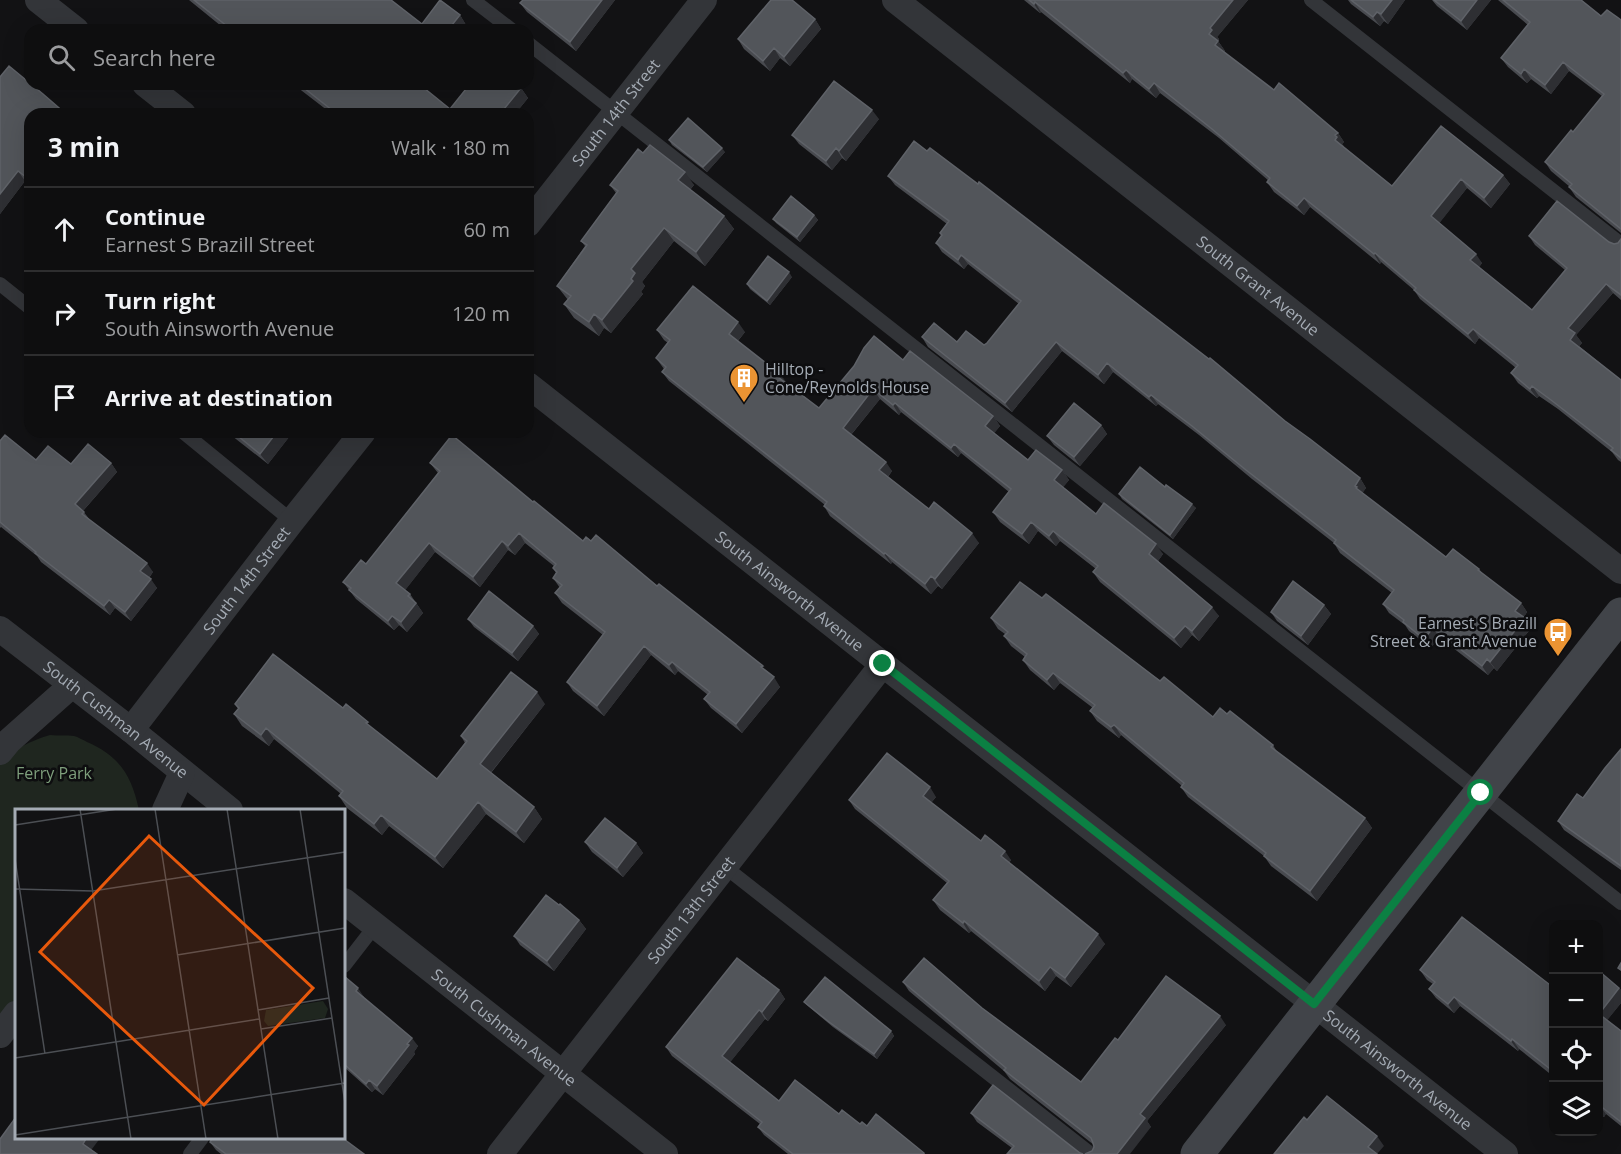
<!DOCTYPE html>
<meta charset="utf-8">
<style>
:root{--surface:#0e0e0f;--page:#1c1c1d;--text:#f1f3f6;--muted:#9b9c9e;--line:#2e2e2f}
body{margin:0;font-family:"Open Sans",sans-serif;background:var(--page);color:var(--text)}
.controls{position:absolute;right:18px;bottom:18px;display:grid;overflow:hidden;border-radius:12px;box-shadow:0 6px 24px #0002}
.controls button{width:54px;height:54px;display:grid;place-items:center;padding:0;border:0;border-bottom:2px solid var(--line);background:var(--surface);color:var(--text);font:30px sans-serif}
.stop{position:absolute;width:18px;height:18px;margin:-14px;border:4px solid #0b8043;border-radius:50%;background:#fff}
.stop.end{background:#0b8043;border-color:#fff;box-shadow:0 2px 6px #0008}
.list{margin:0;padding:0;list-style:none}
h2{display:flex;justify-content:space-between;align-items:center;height:78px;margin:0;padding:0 24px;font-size:26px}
h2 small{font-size:20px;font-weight:400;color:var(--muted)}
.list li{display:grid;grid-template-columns:39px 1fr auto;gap:18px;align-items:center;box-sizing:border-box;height:84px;padding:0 24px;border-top:2px solid var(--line)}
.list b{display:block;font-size:22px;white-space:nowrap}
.list p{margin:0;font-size:20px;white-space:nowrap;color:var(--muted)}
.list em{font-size:20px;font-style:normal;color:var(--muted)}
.icon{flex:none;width:33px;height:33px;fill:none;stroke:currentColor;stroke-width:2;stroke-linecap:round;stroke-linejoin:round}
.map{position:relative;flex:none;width:1621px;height:1154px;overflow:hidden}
.search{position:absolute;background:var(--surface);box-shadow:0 6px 24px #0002;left:24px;top:24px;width:510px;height:66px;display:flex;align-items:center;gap:15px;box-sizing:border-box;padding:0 21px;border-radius:18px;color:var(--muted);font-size:22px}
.panel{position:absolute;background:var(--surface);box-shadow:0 6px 24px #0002;left:24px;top:108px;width:510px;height:330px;border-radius:18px}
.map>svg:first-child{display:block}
.park{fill:#1f261f}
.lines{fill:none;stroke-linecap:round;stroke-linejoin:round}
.lane{stroke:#333539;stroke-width:14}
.street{stroke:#333539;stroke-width:26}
.secondary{stroke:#414449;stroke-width:33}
.wall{fill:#484a4f}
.shaded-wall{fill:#2e2f33}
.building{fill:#52555a;stroke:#5f6268;stroke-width:1.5}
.route{stroke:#0b8043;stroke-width:8}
.labels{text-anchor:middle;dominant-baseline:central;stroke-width:5;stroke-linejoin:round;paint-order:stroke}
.street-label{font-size:16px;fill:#a4abb4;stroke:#0d0d0f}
.poi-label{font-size:16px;fill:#a4abb4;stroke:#0d0d0f;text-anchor:start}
.park-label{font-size:16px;fill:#7e9f7c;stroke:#0d0d0f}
.inset-road{fill:none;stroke:#4c4f54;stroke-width:1.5}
.view{fill:#e8590c;fill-opacity:0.15;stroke:#e8590c;stroke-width:3}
.inset-edge{fill:none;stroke:#a4abb4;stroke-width:3}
</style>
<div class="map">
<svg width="1621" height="1154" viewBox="0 0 1621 1154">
<rect width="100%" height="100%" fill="#121214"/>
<path class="park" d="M50,735C58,736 67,735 74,736C78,737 83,740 87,742C120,756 132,777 139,810H16V1004L0,1025V763C14,749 30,741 50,735Z"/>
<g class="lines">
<path class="lane" d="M473,0L512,30
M1311,0L1621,244
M528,43L1621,903
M0,284L30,308
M183,432L292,521
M725,867L1091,1154
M344,966L375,926
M190,1154L202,1138"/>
<g class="street">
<path d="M38,0L76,30"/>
<path id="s1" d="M895,0L1621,571"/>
<path d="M145,84L183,114"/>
<path id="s2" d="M528,224L704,0"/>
<path id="s3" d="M528,385L1505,1154"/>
<path id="s4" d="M0,629L131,730L230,810"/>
<path id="s5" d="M131,730L292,521L363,432"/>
<path d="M0,752L9,741L72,685"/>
<path d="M165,810L182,773"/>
<path id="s6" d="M344,901L665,1154"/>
<path d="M0,1035L16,1014"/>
<path id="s7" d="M500,1154L883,664"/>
</g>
<path class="secondary" d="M1197,1154L1621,614"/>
</g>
<path class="wall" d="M189,0H391L422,24L460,15L466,25L463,30H226Z
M523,0H615L576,51L527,12L520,3Z
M1024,0H1248L1217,37L1219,39L1218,41L1225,51L1224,52L1274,90L1338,133L1344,142L1342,144L1343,147L1392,186L1503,175L1510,184L1491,208L1467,188L1439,223L1482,263L1479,267L1532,310L1565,270L1535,245L1529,236L1609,242L1614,244L1618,243L1621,239V300L1613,293L1576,335L1582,343L1579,346L1621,380V462L1618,460L1612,452L1558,409L1539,396L1537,398L1518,383L1511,373L1516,368L1479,338L1475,344L1420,299L1414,290L1381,262L1380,264L1310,207L1304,215L1274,192L1267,182L1269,181L1219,138L1160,93L1156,98L1132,79L1130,83L1041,12L1040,13Z
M1348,0H1405L1388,24L1384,21L1380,26L1351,4Z
M1432,0H1491L1467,30L1437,6Z
M1498,0H1581L1601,16L1621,20V233L1576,197L1569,187H1570L1551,171L1545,162L1573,132L1602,96L1569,71L1551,94L1531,79L1527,83L1508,67L1501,58L1528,25Z
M815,19L821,29L790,66L780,58L770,71L744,49L738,39Z
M0,77L30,114V185L25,181L0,214Z
M293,84H419L450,109L521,88L528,98L515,114H332Z
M879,119L846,161L842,158L832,170L799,144L792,135Z
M669,140L725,152L707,172L672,145Z
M643,153L694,185L690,190L724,216L734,229L705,266L674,241L642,282L645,286L641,292L643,294L611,333L604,328L599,336L574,318L564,304L568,300L557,286L585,246L581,241L616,193L610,185Z
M888,176L1285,421L1360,478L1366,488L1362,493L1446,557L1479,569L1483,574L1521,603L1527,612L1524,617L1532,627L1497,671L1494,668L1488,675L1439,637L1431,648L1409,631L1405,625L1389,613L1383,604L1392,593L1340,553L1334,543L1252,479L1199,435L1158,404L1156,406L1113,372L1104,384L1062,351L1012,412L928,347L922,337L984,345L987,343L1019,304L968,264L964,269L942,252L936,243L941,235L940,233L947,224L895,185Z
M814,215L818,220L800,242L776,223L773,219Z
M792,277L770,305L750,289L747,284Z
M657,330L745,332L738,341L787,383L819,408L903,360L993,416L1000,426L994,433L1028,460L1062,470L1069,480L1063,487L1096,514L1163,554L1158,561L1219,616L1199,641L1192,635L1181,648L1100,582L1093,572L1096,569L1060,541L1056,546L1038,531L1029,544L1000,522L993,512L1009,492L961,453L958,457L901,412L899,415L880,399L851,435L892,471L888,477L929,509L979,543L942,589L938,586L931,594L892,562L891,564L830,516L824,506L825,505L669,381L662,372L664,369L656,358L668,343L664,340Z
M1101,425L1107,434L1080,466L1054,445L1047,436Z
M227,432H293L268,464Z
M0,441L36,460L71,464L111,463L117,472L83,511L90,520L153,572L149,578L157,588L131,621L115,608L110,615L41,562L37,556L1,527L0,528Z
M430,463L533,502L583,541L657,586L768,672L780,687L742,733L711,708L704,699L708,695L678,671L675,675L651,655L604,716L573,691L567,682L603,635L562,603L555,593L560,588L553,578L556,573L553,568L554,566L525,543L515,555L508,550L480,587L435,552L405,590L410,594L423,613L407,632L399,625L394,630L356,599L343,582L366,564L438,473Z
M1165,487L1196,508L1173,539L1122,499L1119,494Z
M1042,598L1213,717L1227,714L1273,745L1277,752L1365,818L1372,828L1317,901L1271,866L1264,856L1188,797L1181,787L1182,786L1121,735L1119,738L1097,721L1090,711L1093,708L1060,683L1054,690L1030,670L1023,660L1025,657L1011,646L1004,636L1005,634L998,629L991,618Z
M1324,605L1331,614L1308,645L1277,621L1271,612Z
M468,619L533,626L539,634L518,661L474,627Z
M235,704L343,708L371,727L437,779L465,743L461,736L545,704L491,773L534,807L542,819L524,843L486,814L443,868L389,826L382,835L347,808L339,796L341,794L274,739L269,746L242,726L234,714L238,709Z
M1621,749V870L1564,830L1558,821L1583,798Z
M936,797L931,803L981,841L1011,860L1009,863L1105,944L1071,987L1056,976L1045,991L971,931L969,933L940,910L933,900L947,883L855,809L849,800Z
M585,842L636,843L643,853L623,877L592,852Z
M579,920L586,929L554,971L520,945L514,936Z
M1420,970L1554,988V1077L1519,1049L1518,1051L1460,1006L1454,1013L1436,998L1429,989L1433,984L1427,980Z
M1599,971L1621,990V1003L1607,1020L1621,1031V1126L1606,1114L1604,1117L1599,1113Z
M344,976L364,997H363L418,1046L414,1052L415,1054L383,1095L375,1089L372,1092L344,1067Z
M903,982L982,1008L1081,1082L1118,1040L1226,1025L1147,1121L1151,1127L1092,1151L1094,1147V1145L1010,1079L1004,1071L909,991Z
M779,990L785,999L768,1021L765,1019L730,1062L779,1101L839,1114L925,1154H788L764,1135L758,1127L760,1124L672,1056L666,1047Z
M804,1002L891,1031L894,1036L877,1059L833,1027L808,1006Z
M971,1113L1080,1153L1012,1148L977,1122Z
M210,1142L364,1154H221L216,1150Z"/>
<path class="shaded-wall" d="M602,0H615L576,51L570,42Z
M1233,0H1248L1217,37L1219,39L1216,43L1209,34L1210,28Z
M1392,0H1405L1388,24L1381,14Z
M1477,0H1491L1467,30L1461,21Z
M1035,2L1041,12L1040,13L1034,4Z
M1377,12L1384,21L1380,26L1373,17Z
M460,15L466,25L463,30H448Z
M815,19L821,29L790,66L784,57Z
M1218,41L1225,51L1222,54L1215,45Z
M774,48L780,58L770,71L763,61Z
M1563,62L1569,71L1551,94L1545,85Z
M1524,69L1531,79L1527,83L1521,74Z
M1126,70L1132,79L1130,83L1123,73Z
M1154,83L1160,93L1156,98L1149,89Z
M521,88L528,98L515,114H500Z
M872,110L879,119L846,161L839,151Z
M1338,133L1344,142L1342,144L1344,146L1341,149L1335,140V135Z
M722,148L725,152L707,172L703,167Z
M836,148L842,158L832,170L826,161Z
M18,171L25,181L0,214V194Z
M685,172L694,185L687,193L678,180Z
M1503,175L1510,184L1491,208L1484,198Z
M1461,179L1467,188L1438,225L1431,216Z
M1304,198L1310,207L1304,215L1297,206Z
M814,215L818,220L800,242L797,237Z
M724,216L734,229L705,266L696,252Z
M664,228L674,241L642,282L645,286L641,292L643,294L611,333L602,320L631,279V269Z
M1375,253L1381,262L1380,264L1374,254Z
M1476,254L1482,263L1477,270L1470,260Z
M961,255L968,264L964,269L958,260Z
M789,272L792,277L770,305L767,301Z
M1606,284L1613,293L1576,335L1582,343L1577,349L1570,340L1568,328Z
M594,314L604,328L599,336L589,322Z
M738,322L745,332L736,343L729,334Z
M1473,329L1479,338L1475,344L1468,334Z
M1056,342L1062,351L1012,412L1005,403Z
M1107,363L1113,372L1104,384L1098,375Z
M780,374L787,383L778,377Z
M1532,386L1539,396L1537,398L1530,389Z
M873,389L880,399L849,437L843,428Z
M1151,395L1158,404L1156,406L1149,397Z
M895,403L901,412L899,415L893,405Z
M993,416L1000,426L992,436L985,426Z
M1101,425L1107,434L1080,466L1074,457Z
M277,432H293L268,464L260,454Z
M954,444L961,453L958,457L951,448Z
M886,462L892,471L886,479L879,470Z
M111,463L117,472L81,513L75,504Z
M1062,470L1069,480L1061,490L1054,480Z
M1360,478L1366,488L1362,494V497L1355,486Z
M1192,504L1196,508L1173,539L1170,535Z
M1031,522L1038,531L1029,544L1022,534Z
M1053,531L1060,541L1056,546L1049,536Z
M519,533L525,543L515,555L508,546Z
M972,533L979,543L942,589L935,579Z
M502,541L508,550L480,587L473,577Z
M429,543L435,552L403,593L396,583Z
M1156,544L1163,554L1156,564L1149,554Z
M885,553L892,562L891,564L884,554Z
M147,563L153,572L147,580L140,571Z
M931,576L938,586L931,594L925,584Z
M151,579L157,588L131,621L125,612Z
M109,600L115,608L110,615L104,606Z
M416,603L423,613L407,632L401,622Z
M1521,603L1527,612L1522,620L1515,611Z
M1324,605L1331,614L1308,645L1301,636Z
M1212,607L1219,616L1199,641L1192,631Z
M392,616L399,625L394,630L388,621Z
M1525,618L1532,627L1497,671L1490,662Z
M533,626L539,634L518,661L512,653Z
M1185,626L1192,635L1181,648L1174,638Z
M1433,628L1439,637L1431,648L1424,639Z
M644,646L651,655L604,716L597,706Z
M1487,659L1494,668L1488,675L1482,666Z
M672,662L678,671L675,675L669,665Z
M1053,673L1060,683L1054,690L1047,680Z
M774,677L780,687L742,733L736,724Z
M537,692L545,704L488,776L480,764Z
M1114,725L1121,735L1119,738L1111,727Z
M266,728L274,739L269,746L261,735Z
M930,787L936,797L929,805L923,796Z
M478,802L486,814L443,868L435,857Z
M534,807L542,819L524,843L516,832Z
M381,815L389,826L382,835L374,824Z
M1365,818L1372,828L1317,901L1310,891Z
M636,843L643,853L623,877L617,868Z
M1005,851L1011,860L1007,865L1001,856Z
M579,920L586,929L554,971L547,961Z
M964,921L971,931L969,933L963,923Z
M1098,934L1105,944L1071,987L1065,978Z
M1050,967L1056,976L1045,991L1039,981Z
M358,988L364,997L362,1000L356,991Z
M1619,988L1621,990V1003L1605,1023L1599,1014Z
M779,990L785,999L768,1021L762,1012Z
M1454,997L1460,1006L1454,1013L1448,1004Z
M759,1010L765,1019L728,1065L722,1056Z
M1220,1016L1226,1025L1147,1121L1151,1127L1130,1154H1117L1140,1114Z
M891,1031L894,1036L877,1059L874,1054Z
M412,1038L418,1046L414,1052L415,1054L383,1095L377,1086Z
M1512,1039L1519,1049L1518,1051L1511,1041Z
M369,1080L375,1089L372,1092L366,1084Z
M1599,1105L1606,1114L1604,1117L1599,1110Z
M1377,1136L1384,1146L1377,1154L1368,1147Z
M87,1137H101L89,1153L83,1144Z"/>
<path class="building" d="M194,0H391L422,24L440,0L460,15L448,30H232Z
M523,0H602L570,42L520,3Z
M771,0H792L815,19L784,57L774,48L763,61L738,39Z
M1029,0H1233L1210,28L1212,30L1209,34L1218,41L1215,45L1274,90L1279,83L1338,133L1335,135L1337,137L1335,140L1392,186L1441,126L1503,175L1484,198L1461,179L1431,216L1476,254L1470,260L1532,310L1567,268L1529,236L1557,201L1609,242L1614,244L1618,243L1621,239V295L1606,284L1568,328L1575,333L1570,340L1621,380V458L1611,450L1613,448L1551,400L1532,386L1530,389L1511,373L1518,365L1473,329L1468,334L1414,290L1416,288L1375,253L1374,254L1304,198L1297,206L1267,182L1270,178L1212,129L1154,83L1149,89L1126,70L1123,73L1035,2L1034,4Z
M1351,0H1392L1381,14L1377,12L1373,17Z
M1434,0H1477L1461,21Z
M1503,0H1581L1601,16L1607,10L1621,20V229L1569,187L1572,184L1545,162L1571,130L1573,132L1604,94L1563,62L1545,85L1524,69L1521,74L1501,58L1530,22Z
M9,66L43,94L66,114H30V180L18,171L0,194V77Z
M834,81L872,110L839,151L836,148L826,161L792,135Z
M299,84H419L450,109L470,84H515L521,88L500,114H337Z
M688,118L722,148L703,167L669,140Z
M914,141L927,151L930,148L978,184L979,182L1209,359L1210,358L1285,421L1310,439L1360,478L1355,486L1357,487L1356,488L1446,557L1453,549L1479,569L1478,570L1521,603L1515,611L1525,618L1490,662L1487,659L1482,666L1433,628L1424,639L1403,622L1404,620L1383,604L1394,590L1334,543L1336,540L1246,470L1192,426L1151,395L1149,397L1107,363L1098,375L1056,342L1005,403L922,337L934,323L957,342L966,331L984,345L987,343L1021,301L961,255L958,260L936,243L942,235L940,233L949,221L888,176Z
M650,145L685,172L678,180L724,216L696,252L664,228L631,269L635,273L631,279L633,281L602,320L594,314L589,322L564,304L571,296L557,286L587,245L581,241L618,191L610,185L638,149L643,153Z
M791,196L814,215L797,237L773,219Z
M768,256L789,272L767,301L747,284Z
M693,286L738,322L729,334L780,374L778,377L819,408L854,366L864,348L874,336L903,360L910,351L993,416L985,426L1028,460L1036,450L1062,470L1054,480L1096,514L1104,503L1156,544L1149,554L1212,607L1192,631L1185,626L1174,638L1093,572L1098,566L1053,531L1049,536L1031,522L1022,534L993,512L1011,489L954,444L951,448L895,403L893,405L873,389L843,428L886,462L879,470L929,509L934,502L972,533L935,579L931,576L925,584L885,553L884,554L824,506L827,502L662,372L666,367L656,358L670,340L657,330Z
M1074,403L1101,425L1074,457L1047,436Z
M233,432H277L260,454Z
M5,435L36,460L48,446L71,464L88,444L111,463L75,504L84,512L82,514L147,563L140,571L151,579L125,612L109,600L104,606L35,553L36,552L0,522V441Z
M452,435L533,502L534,501L583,541L586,537L591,541L596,535L657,586L659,584L763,666L761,667L774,677L736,724L704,699L710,692L672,662L669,665L644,646L597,706L567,682L605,632L555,593L562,585L553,578L557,572L553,568L556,564L519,533L508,546L502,541L473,577L429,543L396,583L410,594L408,596L416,603L401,622L392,616L388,621L349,590L351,588L343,582L361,560L366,564L440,471L430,463Z
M1140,467L1165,487L1166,485L1192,504L1170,535L1119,494Z
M1293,581L1324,605L1301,636L1271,612Z
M1020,582L1042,598L1046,594L1160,681L1164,677L1213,717L1220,708L1227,714L1230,711L1273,745L1271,747L1365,818L1310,891L1264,856L1266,853L1181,787L1184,783L1114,725L1111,727L1090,711L1095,705L1053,673L1047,680L1023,660L1027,654L1004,636L1008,632L991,618Z
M489,591L533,626L512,653L468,619Z
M273,654L343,708L346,704L368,722L366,723L437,779L467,741L461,736L511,672L537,692L480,764L534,807L516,832L478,802L435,857L381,815L374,824L339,796L343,791L266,728L261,735L234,714L239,708L235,704Z
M1621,749V866L1558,821L1577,794L1583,798L1605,768Z
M887,753L930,787L923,796L981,841L985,835L1005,851L1001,856L1098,934L1065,978L1050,967L1039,981L964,921L963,923L933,900L949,881L849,800Z
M605,818L636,843L617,868L585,842Z
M546,895L559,905L560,904L579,920L547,961L514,936Z
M1462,917L1554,988V1072L1512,1039L1511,1041L1454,997L1448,1004L1429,989L1435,982L1420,970Z
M737,958L779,990L762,1012L759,1010L722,1056L779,1101L795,1080L839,1114L842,1110L860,1124L862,1122L867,1126L876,1114L924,1153V1154H793L758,1127L762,1122L666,1047Z
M924,958L982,1008L1081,1082L1115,1038L1118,1040L1166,976L1220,1016L1140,1114L1145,1118L1117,1154H1085L1092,1151L1094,1147L1093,1143L1091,1138L1004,1070L1006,1068L903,982Z
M1621,963V970L1618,968Z
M1599,971L1619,988L1599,1014L1621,1031V1122L1599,1105V1106Z
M344,976L358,988L356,991L412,1038L407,1044L409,1045L377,1086L369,1080L366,1084L344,1064Z
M825,977L891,1031L874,1054L829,1022L804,1002Z
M993,1085L1080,1153L1083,1154H1007L1014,1146L971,1113Z
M1327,1096L1377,1136L1368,1147L1377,1154H1274L1304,1117L1307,1120Z
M16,1117V1137H87L83,1144L97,1154H0V1139Z
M213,1137H341L364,1154H226L210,1142Z"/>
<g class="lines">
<path class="route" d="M883,664L1314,1004L1481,793"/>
</g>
<defs>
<g id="building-pin" transform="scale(1.5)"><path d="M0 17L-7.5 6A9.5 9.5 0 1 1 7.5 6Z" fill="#eb9433" stroke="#0d0d0f"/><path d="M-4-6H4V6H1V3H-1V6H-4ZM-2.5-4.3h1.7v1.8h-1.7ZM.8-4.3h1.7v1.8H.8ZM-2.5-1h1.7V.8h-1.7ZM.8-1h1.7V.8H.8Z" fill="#fff"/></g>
<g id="bus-pin" transform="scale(1.5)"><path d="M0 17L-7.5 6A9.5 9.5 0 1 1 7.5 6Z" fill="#eb9433" stroke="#0d0d0f"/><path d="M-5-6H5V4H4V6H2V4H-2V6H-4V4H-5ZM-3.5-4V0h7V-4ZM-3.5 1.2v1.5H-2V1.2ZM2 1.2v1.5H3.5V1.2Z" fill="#fff"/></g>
</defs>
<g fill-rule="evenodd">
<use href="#building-pin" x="744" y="378"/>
<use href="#bus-pin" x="1558" y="632"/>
</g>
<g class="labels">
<g class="street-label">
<text stroke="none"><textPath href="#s2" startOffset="142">South 14th Street</textPath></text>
<text stroke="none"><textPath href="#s1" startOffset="462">South Grant Avenue</textPath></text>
<text stroke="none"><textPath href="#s5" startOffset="189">South 14th Street</textPath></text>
<text stroke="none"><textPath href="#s3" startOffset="333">South Ainsworth Avenue</textPath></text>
<text stroke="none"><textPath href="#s4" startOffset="147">South Cushman Avenue</textPath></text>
<text stroke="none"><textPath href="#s7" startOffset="310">South 13th Street</textPath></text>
<text stroke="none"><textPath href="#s6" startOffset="204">South Cushman Avenue</textPath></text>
<text stroke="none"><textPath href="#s3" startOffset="1107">South Ainsworth Avenue</textPath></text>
</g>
<g class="poi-label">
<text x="765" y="369">Hilltop -<tspan x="765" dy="18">Cone/Reynolds House</tspan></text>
<text x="1537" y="623" text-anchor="end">Earnest S Brazill<tspan x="1537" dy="18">Street &amp; Grant Avenue</tspan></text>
</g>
<g class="park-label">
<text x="54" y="773">Ferry Park</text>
</g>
</g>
<g transform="translate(15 809)">
<rect width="330" height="330" fill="#121214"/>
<path d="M308,192L313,200L310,209L253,217L249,212L251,201Z" fill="#1f261f"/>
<path class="inset-road" d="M65,0L116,330M140,0L191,330M212,0L263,330M285,0L330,294M0,16L102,0M0,50L30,245M0,80L78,82L330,43M162,146L330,119M243,201L314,189M246,220L317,209M0,249L244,210M0,326L330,274"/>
<path class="view" d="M134,27L298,179L189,296L25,143Z"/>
<rect width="330" height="330" class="inset-edge"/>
</g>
</svg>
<div class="controls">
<button>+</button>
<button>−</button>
<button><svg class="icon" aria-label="locate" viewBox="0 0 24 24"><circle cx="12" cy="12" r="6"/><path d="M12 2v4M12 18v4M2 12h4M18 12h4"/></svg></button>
<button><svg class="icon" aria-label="layers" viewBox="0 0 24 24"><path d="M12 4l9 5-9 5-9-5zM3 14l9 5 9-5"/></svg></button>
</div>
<div class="stop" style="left:1481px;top:793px"></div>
<div class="stop end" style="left:883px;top:664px"></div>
<div class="search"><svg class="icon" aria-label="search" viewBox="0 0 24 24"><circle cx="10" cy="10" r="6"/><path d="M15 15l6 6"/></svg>Search here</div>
<section class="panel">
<h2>3 min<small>Walk · 180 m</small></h2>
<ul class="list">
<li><svg class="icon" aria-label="ahead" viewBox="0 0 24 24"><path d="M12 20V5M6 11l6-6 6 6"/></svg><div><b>Continue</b><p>Earnest S Brazill Street</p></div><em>60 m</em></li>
<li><svg class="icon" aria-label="right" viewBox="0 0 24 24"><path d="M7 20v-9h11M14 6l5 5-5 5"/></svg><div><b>Turn right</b><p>South Ainsworth Avenue</p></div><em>120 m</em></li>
<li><svg class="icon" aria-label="arrive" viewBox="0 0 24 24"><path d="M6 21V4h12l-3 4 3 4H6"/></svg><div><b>Arrive at destination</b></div></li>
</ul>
</section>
</div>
